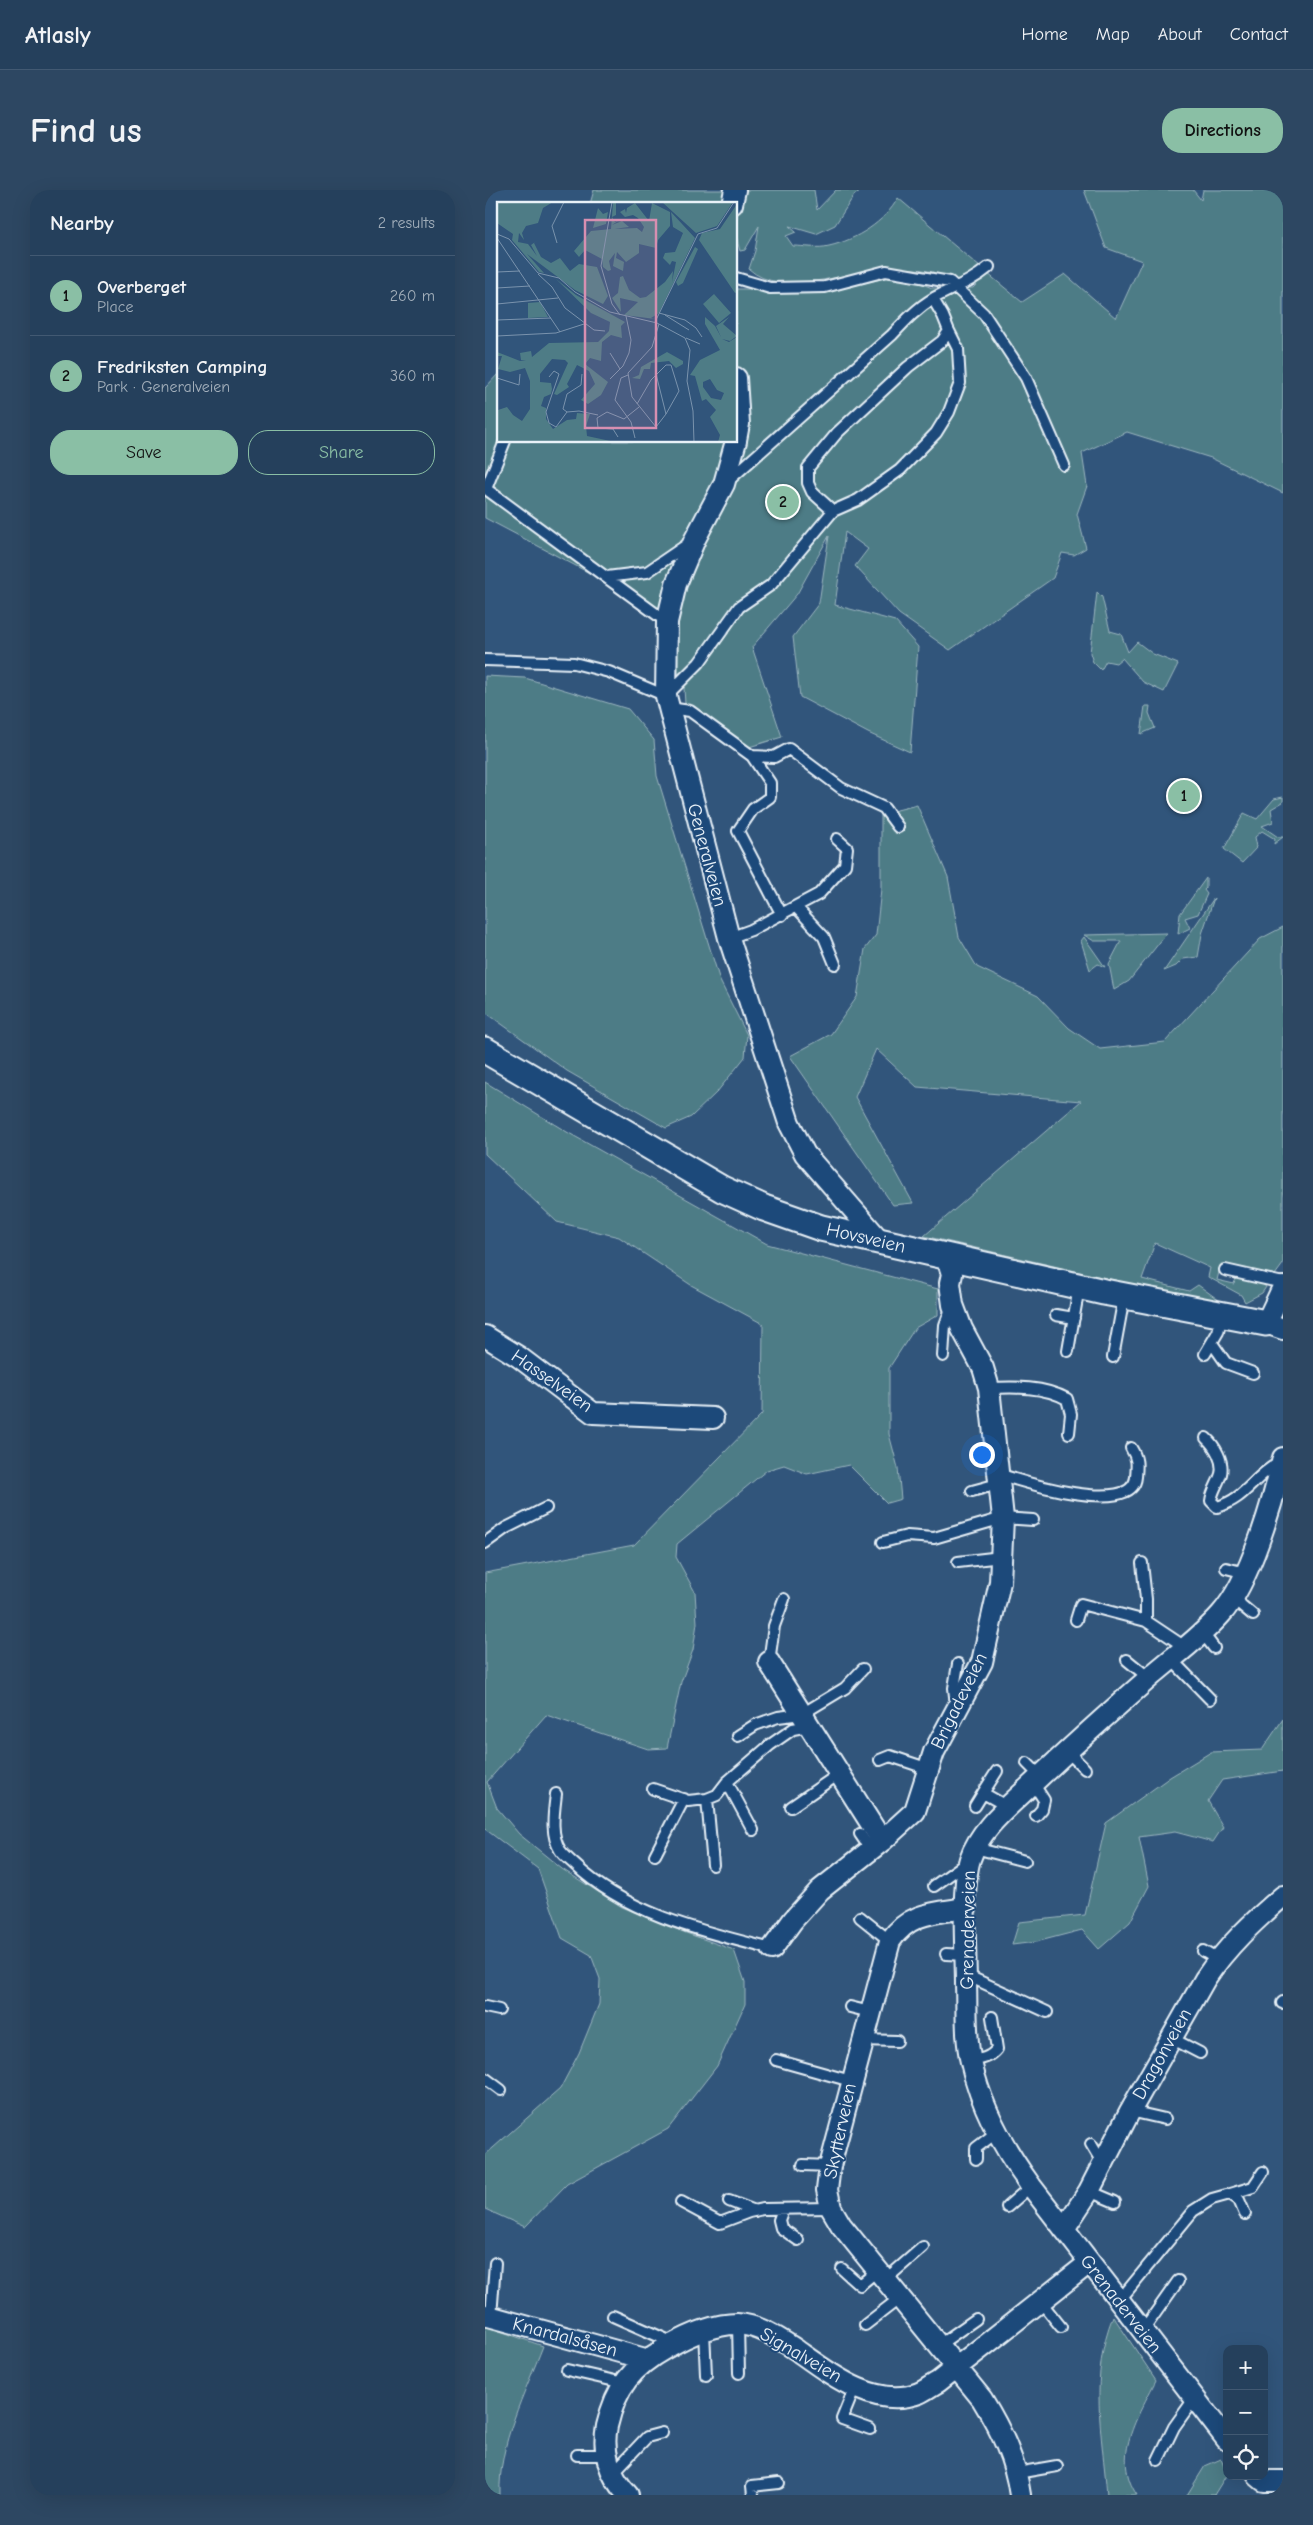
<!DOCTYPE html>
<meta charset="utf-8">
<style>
:root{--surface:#25405c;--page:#2d4762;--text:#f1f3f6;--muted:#a3afbb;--line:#425972;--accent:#8abfa5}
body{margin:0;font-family:"Comic Neue",sans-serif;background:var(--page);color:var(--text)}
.controls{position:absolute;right:15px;bottom:15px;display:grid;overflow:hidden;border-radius:10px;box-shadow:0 5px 20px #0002}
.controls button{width:45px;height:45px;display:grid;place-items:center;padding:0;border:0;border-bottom:1px solid var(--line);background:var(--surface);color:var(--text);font:25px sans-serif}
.you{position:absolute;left:496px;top:1264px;width:18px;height:18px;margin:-12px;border:4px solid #fff;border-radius:50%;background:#1a73e8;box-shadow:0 0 0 8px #1a73e833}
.badge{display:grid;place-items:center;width:32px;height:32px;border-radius:50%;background:var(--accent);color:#111;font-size:16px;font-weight:700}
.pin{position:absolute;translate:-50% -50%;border:2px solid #fff;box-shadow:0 1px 5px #0006}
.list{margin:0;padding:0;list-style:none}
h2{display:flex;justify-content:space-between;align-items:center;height:65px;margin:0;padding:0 20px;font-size:21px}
h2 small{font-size:16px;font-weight:400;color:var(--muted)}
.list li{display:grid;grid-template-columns:32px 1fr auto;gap:15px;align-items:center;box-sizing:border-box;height:80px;padding:0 20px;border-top:1px solid var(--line)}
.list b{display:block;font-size:19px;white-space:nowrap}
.list p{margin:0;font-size:16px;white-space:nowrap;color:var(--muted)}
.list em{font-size:16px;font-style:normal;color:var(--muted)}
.actions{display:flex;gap:10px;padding:15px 20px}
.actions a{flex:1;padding:11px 0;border:1px solid var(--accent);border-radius:20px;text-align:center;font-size:18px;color:var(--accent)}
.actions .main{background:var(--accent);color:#111}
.icon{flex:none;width:28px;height:28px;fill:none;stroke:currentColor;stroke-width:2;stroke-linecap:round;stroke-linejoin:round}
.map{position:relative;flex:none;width:798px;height:2305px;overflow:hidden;border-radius:20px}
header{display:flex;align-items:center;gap:30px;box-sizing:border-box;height:70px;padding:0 25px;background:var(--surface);border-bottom:1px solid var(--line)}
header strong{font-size:24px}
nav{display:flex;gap:28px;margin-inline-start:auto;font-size:18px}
.intro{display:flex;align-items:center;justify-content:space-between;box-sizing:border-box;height:120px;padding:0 30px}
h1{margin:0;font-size:35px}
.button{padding:12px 22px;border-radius:20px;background:var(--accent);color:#111;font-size:18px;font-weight:700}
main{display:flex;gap:30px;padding:0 30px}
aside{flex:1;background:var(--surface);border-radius:20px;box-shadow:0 5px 20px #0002}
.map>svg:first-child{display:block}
.green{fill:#4e7c86;stroke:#9bb6bf}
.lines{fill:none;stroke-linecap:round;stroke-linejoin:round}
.service-casing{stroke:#e8f1f8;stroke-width:14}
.minor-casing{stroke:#e8f1f8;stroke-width:24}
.tertiary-casing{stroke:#e8f1f8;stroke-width:29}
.service{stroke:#1f4a7a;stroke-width:10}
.minor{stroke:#1f4a7a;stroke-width:20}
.tertiary{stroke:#1f4a7a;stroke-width:25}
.labels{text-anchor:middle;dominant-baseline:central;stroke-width:4;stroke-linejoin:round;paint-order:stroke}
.street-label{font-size:19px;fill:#e8f1f8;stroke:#1f4a7a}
.inset-road{fill:none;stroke:#7a93ad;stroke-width:1}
.view{fill:#d78fb1;fill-opacity:0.15;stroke:#d78fb1;stroke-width:2.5}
.inset-edge{fill:none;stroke:#e8f1f8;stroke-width:2.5}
</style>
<header>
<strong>Atlasly</strong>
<nav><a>Home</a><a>Map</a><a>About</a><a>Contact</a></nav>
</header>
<div class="intro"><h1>Find us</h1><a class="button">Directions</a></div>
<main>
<aside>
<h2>Nearby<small>2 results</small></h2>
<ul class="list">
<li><span class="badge">1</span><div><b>Overberget</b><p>Place</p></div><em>260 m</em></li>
<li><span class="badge">2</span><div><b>Fredriksten Camping</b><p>Park · Generalveien</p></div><em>360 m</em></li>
</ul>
<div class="actions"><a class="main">Save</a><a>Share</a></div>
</aside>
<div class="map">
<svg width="798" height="2305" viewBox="0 0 798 2305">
<rect width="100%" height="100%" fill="#31557b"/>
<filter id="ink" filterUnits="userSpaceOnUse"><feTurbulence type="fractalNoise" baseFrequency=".02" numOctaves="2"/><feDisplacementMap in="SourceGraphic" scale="10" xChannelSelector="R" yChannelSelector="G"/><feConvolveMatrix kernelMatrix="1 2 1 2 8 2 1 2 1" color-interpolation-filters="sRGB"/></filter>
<g filter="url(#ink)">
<path class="green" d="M109,0H242L240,14H105Z
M257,0H329L332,20L351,0H371L374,3L370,4L350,35L331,44L304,36L311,42L301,46L308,56C319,56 333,59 344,56C371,50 400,32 413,8L496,78C488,83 482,89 472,90C464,90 458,86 451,83C435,78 418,78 401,79C363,81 296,109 264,79L270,61L274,36L260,60L255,61C248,41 252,20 257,0Z
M599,0H708L716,10L718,0H798V303L726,268L642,242L597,263L602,296L592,324L601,358L589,365L577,363L568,388L465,460L414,424L370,376L383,359L360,342L350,415L410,431L433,457L425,562L383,543L315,507L308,447L334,413L344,346L312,404L267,457L297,547L264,557L200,513L198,484L193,483L192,433L178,427L163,414L0,328V198L14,183V251H251V99H355L400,88H423L447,98H488L502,83L537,112L580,84L631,128L657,71L621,58Z
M612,402L617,407L625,441L636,444L643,462L652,452L668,464L693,474L679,502L658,492L637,468L631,473L621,471L616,480L608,472L605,463Z
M0,486L40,488L143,519L169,550L172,586L235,791L262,845L260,867L232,902L206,927L181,938L82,881L0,822Z
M660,516H665L664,523L670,538L656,544Z
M798,607V612L786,619L788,632L777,636L793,647H798L789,654L790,649L777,641L770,647L772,657L757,673L739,659L759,623L772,629L789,609Z
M432,615L463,687L474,747L492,777L553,806L584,838L615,859L680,852L775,749L798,737V1074L790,1085L736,1074L732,1090L749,1094L751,1088L777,1094L781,1097L777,1103L760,1112L756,1105L723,1087L725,1078L670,1053L657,1089L704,1101L713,1095L742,1116L439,1046L596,911L432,897L391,859L370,907L428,1013L408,1015L305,866L346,844L372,807L380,759L391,745L396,699V624Z
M721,688V698L719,700L722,704L713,724L700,728L705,738L693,744L695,724Z
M729,708L717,744L713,767L698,769L691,776L679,781Z
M682,743L644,791L629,800L624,774L636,751H609L599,745Z
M599,747L620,777L613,774L605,780L596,751Z
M0,892L82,942L282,1054L453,1099V1125L430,1138L404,1178V1244L413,1278L416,1309L402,1313L364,1275L322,1284L299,1275L282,1280L192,1354L191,1367L210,1402L212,1433L208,1460L196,1492L182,1558L163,1559L61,1525L2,1592L12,1618L34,1644L77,1679L137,1717L201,1743L249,1760L260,1792V1814L232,1876L183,1939L82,1994L40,2037L0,2019V1965L75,1899L94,1863L114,1814L115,1789L106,1765L77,1748L53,1679L0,1639V1383L149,1355L277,1224L278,1134L206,1095L134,1047L72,1032L0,964Z
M798,1529V1581L737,1590L723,1611L738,1637L728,1652L690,1642L654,1647L664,1696L645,1732L614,1759L597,1740L551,1752L527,1755L534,1732L600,1725L621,1633L685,1587L726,1562L777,1560Z
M628,2126L671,2190C653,2226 626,2267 652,2305H622C617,2243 604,2186 628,2126Z
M0,2136L58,2156C40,2203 13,2254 15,2305H0Z
M736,2269L742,2284L729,2305H702L720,2276Z"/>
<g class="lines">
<g class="service-casing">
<path id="service" d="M251,88L285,98L340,97L401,81L465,92L499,124L541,188L579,275
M20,251L1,299L182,432
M244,290L407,145C420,131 432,118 449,108C471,96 483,94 504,77
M348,321L327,302L323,293V278L352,243L423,177L457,151L464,141L458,126L448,109
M122,387L162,382L203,354
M0,470L89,473L124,482L181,506L214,473L254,417L286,395L348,321L373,310L415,280L451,243L464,222L475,193L473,159L464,141
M184,518L205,521L267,566L285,593V607L268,619L253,641L297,725
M267,566L289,567L304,559L356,598L399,618L413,637
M311,717L339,747L350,774
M244,748L266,740L334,704L360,675L362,658L352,649
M740,1080L798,1093
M571,1125L589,1128
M727,1153L741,1173L768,1183
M583,1161L594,1097
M720,1164L733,1142L737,1125
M458,1166L460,1135L467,1116
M628,1167L639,1107
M504,1198C531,1197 558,1196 582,1209L586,1224L584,1243
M721,1248C730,1256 739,1271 736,1284C733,1294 727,1301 726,1311L732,1317C763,1308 769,1284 797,1272
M513,1284C535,1291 648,1327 651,1287C652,1275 653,1269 646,1258
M487,1301L513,1294
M398,1352L422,1346L449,1348L518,1328L548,1330
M0,1353L21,1338L61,1318
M473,1372L516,1367
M657,1373L661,1409V1431
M741,1378L761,1383
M750,1405L756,1415L768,1425
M591,1430L596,1414L661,1431L700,1457
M717,1442L729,1458
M686,1469L725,1509
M642,1470L664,1488
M284,1472L289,1436L299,1409
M471,1515L469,1498L473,1474
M253,1546L270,1535L293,1527L317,1524L360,1498L378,1479
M582,1561L600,1579
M395,1570L405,1566L444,1579
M542,1573L555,1586
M242,1592L268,1640
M548,1593L559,1610L557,1619L551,1626
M168,1599L203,1611L222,1609L232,1605L242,1592L285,1555L308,1539L324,1536
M498,1603L512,1581
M71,1604C69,1622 65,1644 75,1660C78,1665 85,1670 89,1674C141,1724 219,1742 287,1759
M222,1609L228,1675
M490,1616L498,1603L523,1617
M306,1617L354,1584
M375,1644L386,1660
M490,1658L540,1671
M170,1665L199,1609
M449,1696L484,1671
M375,1727L405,1751
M718,1761L733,1770
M461,1764L480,1765
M481,1785L562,1822
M797,1813L798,1812
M0,1817L14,1820
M365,1817L385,1822
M686,1848L715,1863
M377,1850L412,1851
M291,1870L366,1891
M485,1870C496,1870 505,1868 512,1859L507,1827
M0,1888L16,1900
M645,1921L680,1929
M606,1954L618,1974
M491,1969V1958L512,1942
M318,1975L345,1976
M604,2001L630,2012
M745,2004L768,1997L778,1982
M244,2011L270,2021
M196,2012L235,2033L264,2022L278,2019L346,2018
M522,2017L546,1996
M298,2019L294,2030L296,2038L313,2050
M357,2079L375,2095L392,2081
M400,2090L438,2057
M634,2111L708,2021L727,2009L745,2004L754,2010L760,2024
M556,2112L576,2137
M128,2126L189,2153
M6,2127L10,2073
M253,2134L254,2183
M380,2135L415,2108
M219,2141L221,2185
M657,2142L693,2091
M454,2155L491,2129
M82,2180L139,2193
M370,2197L357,2229L385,2239
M92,2265H121
M673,2270L689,2237L709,2209
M532,2283L572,2276
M127,2284L162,2247L177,2243
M268,2305L267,2296L294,2293"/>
</g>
<g class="minor-casing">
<path id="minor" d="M247,14L250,0
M251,188L254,234L251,250
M251,251L239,294L210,349L191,394L182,432L181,506L244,748L304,933L320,964L397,1053
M798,1097L781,1133L798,1139
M0,1146L34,1167L108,1223L228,1228
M284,1472L397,1651
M481,1718C449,1723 425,1722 405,1751L345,1976L342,2000L346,2018L356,2035L497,2209C516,2240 530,2269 535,2305
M287,1759L308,1730L335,1700L397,1651L430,1621L449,1562L497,1472L515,1392L518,1328L504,1198L498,1178L477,1139L468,1115L465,1093L467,1084L461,1065
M579,2039L604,2001L644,1923L720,1789C742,1756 769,1731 798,1706
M0,2125L160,2169
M742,2250L546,1996C519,1959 496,1917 486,1872C480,1847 482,1820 481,1794C481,1762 476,1698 485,1669C495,1639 523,1617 545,1596C584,1559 624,1523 664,1488C688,1467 715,1448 736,1424C765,1392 788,1312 798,1268
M773,2286L779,2291H798
M143,2305C124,2286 117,2261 122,2236C131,2197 147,2177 181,2158C202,2146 227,2134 252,2134C274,2135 293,2148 310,2159C344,2183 390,2220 434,2203C441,2200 447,2195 453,2192L604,2073"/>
</g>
<g class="tertiary-casing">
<path id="tertiary" d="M0,860L237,999L279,1018L336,1038L619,1102L781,1133"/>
</g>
<use href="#service" class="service"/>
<use href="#minor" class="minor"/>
<use href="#tertiary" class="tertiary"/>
</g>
</g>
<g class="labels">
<g class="street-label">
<text transform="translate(222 665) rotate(75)">Generalveien</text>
<text transform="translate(381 1048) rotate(13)">Hovsveien</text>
<text transform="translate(67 1191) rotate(35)">Hasselveien</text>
<text transform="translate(474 1511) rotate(-64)">Brigadeveien</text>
<text transform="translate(483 1740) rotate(-89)">Grenaderveien</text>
<text transform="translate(677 1864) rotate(-61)">Dragonveien</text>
<text transform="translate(355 1941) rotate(-78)">Skytterveien</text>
<text transform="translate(636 2114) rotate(52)">Grenaderveien</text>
<text transform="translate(80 2147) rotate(15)">Knardalsåsen</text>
<text transform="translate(316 2165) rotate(30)">Signalveien</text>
</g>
</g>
<g transform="translate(12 12)">
<rect width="240" height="240" fill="#31557b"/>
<path d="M1,0H56L46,6L41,21L29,24L25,31L27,38L22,31L21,40L31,42L40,54L34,43L41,38L37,41L44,55L54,61L63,56L73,69L82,62L100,65L111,94L106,102L78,88L30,52L47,71L42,70L15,38L16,32L0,21ZM116,0H119V13L115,15L118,20L121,19L115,23L125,19L132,25L124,26L118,27L140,26L145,30L147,25L141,16L136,13L128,15L123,10L128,7L129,11L130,6L138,1L152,19L155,1L173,10V24L161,38L159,46L142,42V51L129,60L120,50L119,56L127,60L126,69L116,64L118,51L112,59L114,68L111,69L106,65L105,57L88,48L82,55L77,49L94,29L114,27ZM165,0H236L220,24L199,31ZM240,2V90L238,91L202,38L205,31L223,27ZM101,6L106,12L111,10L109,22L96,26ZM174,10L198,36L162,111L154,116L158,117L127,113L141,100L123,96L124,110L115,96L121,91L123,75L126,74L132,88L143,96L149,95L168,80L176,69L175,80L179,60L175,59L173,63L166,56L168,51L178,50L186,31L176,25ZM198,45L201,47L186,81L181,84L179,80ZM59,77L79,93L128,120L124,124L125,136L114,133L105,140L104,159L93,156L88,162L111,180L104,193L91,202L84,198L98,182L92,169L80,163L70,182L72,185L60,193L57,192L71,161L68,158L55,157L43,172V180L54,181L55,187L54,192L47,195L44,204L49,206V217L56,227L70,218L79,217L80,211L93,212L89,224L90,234L118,240H0L1,208L10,205L16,213L25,219L33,207V179L28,166L13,170L1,167L5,154H0V150L23,159L29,158H24L23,151L34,149L35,155L52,141L101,140L112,129L113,120L94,111ZM217,92L234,111L222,121L206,102ZM43,100L51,115L31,116V101ZM208,115L218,124L224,135L219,124L232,115L226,122L240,134L233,139L225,137L232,140L240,135V240H221L223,233L213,215L219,208L209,197L205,199L198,174L193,173L203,158L223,148L208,122ZM213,177L220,188L227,191L224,198L214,196L206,185V180ZM170,150L186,159V162L179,166L172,159L154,161L153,167H147L143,177L135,176L142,173L144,165Z" fill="#4e7c86" fill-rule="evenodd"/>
<path class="inset-road" d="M115,0L104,64L115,102L123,113M0,32L12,37L41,71L62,76L78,90L113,110L160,121L188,136L193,148L190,179L196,209L197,240M0,36L63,130M60,41L55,24L67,0M0,70L23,69M41,72L55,85L68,106L97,128L108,129M0,86L33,84M0,102L61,96M162,111L188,118L199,126L205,135M168,113L192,128M0,118L54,116M158,120L201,32L220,26L237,0M0,134L59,131L87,122M189,136L203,142M113,151L123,167M85,172L84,183L70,192L66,207L70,210L82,209L101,213M159,172L169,212L159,225L135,195L131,171L155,145L162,122M131,173L124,176L118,198L134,220L138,236M52,175L57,169L62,172L49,210L52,221L59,225L70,210M0,176L22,183L23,172M113,177L126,164L132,151L134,138L129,114M140,202L154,178L169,163H174L182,189L169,212M121,235L116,227L101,226L100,216L110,210L127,217L142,205"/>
<path class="view" d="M88,18H159V226H88Z"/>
<rect width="240" height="240" class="inset-edge"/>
</g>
</svg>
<div class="controls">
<button>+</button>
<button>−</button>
<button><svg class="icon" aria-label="locate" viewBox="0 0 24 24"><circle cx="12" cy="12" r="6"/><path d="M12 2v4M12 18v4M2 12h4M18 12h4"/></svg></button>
</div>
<div class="you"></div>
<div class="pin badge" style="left:699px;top:606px">1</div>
<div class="pin badge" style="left:298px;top:312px">2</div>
</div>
</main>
